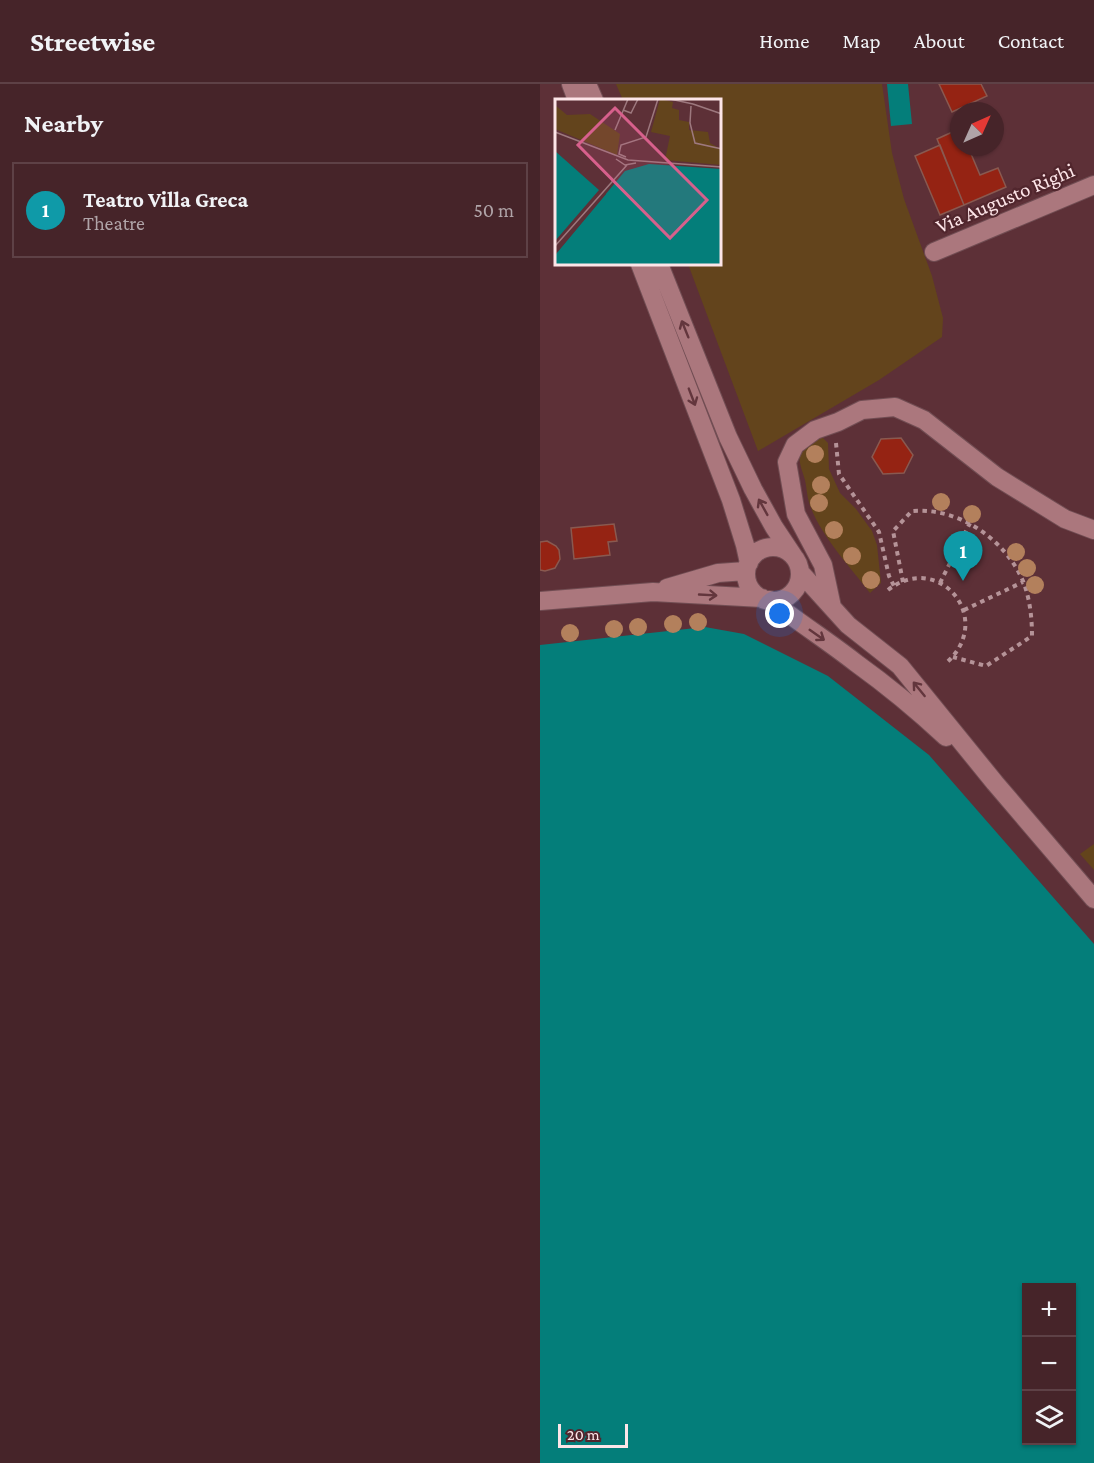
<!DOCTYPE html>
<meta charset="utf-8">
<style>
:root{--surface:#462429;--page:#4d2c31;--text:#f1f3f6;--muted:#b0a4a8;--line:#5e4146;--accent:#54cdc8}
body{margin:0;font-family:"Crimson Pro",serif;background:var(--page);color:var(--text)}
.controls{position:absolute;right:18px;bottom:18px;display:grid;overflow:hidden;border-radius:0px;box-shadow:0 2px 4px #0004}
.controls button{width:54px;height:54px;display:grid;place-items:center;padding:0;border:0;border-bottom:2px solid var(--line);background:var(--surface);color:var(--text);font:30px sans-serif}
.compass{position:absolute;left:410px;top:18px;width:54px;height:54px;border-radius:50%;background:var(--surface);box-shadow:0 2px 4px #0004;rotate:45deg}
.scale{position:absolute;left:18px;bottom:15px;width:70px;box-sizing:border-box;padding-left:6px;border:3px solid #fde5e8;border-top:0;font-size:16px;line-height:21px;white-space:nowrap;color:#fde5e8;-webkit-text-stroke:4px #51262d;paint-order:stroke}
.you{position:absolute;left:240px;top:530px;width:21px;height:21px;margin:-15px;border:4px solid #fff;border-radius:50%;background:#1a73e8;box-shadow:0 0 0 9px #1a73e833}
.badge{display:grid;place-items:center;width:39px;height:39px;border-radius:50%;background:var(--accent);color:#fff;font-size:20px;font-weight:700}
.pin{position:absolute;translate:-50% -50px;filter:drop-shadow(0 2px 3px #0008)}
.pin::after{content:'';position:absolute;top:32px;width:21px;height:18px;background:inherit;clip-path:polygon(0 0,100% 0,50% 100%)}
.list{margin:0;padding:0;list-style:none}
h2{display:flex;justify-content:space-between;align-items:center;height:78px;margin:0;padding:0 24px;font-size:26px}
h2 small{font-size:20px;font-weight:400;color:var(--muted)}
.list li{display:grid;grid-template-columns:39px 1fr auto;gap:18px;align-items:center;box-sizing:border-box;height:96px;margin:0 12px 12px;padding:0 12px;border:2px solid var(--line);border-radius:0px}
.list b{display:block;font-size:22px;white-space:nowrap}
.list p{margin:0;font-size:20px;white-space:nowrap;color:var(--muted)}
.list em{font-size:20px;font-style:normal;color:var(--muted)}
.icon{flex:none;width:33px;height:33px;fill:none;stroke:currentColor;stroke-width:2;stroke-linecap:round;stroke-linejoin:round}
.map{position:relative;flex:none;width:554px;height:1379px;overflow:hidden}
header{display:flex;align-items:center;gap:36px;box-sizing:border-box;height:84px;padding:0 30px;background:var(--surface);border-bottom:2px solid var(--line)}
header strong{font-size:28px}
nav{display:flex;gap:33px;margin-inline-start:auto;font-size:21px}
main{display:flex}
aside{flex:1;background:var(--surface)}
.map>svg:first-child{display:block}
.green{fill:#63441c}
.water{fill:#047e7a;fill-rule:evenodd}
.building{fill:#952313;stroke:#895950;stroke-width:1.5}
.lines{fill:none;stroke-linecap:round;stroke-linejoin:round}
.minor-casing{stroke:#714d53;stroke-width:20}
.path{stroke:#b59398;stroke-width:4;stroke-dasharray:4.5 4.5;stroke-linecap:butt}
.minor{stroke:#ab777d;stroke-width:18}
.tree{fill:#b3805c}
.oneway{stroke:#63363d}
.labels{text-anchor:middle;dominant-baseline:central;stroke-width:4.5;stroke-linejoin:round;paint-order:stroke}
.street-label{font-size:21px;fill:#fde5e8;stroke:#51262d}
.inset-road{fill:none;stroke:#9d787e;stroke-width:1.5}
.view{fill:#d7608c;fill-opacity:0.15;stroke:#d7608c;stroke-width:3}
.inset-edge{fill:none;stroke:#fde5e8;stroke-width:3}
</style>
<header>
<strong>Streetwise</strong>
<nav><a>Home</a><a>Map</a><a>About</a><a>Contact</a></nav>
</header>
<main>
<aside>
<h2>Nearby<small></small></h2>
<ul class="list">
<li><span class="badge" style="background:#0f9aa8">1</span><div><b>Teatro Villa Greca</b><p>Theatre</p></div><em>50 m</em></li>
</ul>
</aside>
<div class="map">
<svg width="554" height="1379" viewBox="0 0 554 1379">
<rect width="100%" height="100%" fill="#5d3037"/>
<path class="green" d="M76,0H342L352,69L364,115L392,192L403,234L402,253L339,296L218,367L148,180H180V16H83Z
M281,352L288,359L289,385L300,409L316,425L332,447L337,461L341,499L330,509C311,484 282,453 271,424C267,415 267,405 265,396C260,379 257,377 263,360Z
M554,760V786L540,770Z"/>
<path class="water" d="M347,0H368L372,40L351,42Z
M165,543L204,550L288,592L389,671L554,860V1379H0V561ZM487,1204H532V1356H487Z"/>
<path class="building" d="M399,0H441L447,12L412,28Z
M419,45V63H432L429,65L440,91L458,84L466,103L424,121L397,55Z
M400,61L424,121L400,131L375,72Z
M361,354L373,371L364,389L343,390L332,373L341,355Z
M74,440L77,457L68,458L70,471L34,475L31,444Z
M7,457L16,462L19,466L20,475L15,484L5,487L0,486V458Z"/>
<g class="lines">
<g class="minor-casing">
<path id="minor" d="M31,0L37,16
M47,0L54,16
M394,168L554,101
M100,180L191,416L205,461L209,479
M119,180L188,353L213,405L234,443L254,473
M206 490a27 27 0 1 1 54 0a27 27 0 1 1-54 0Z
M260,488L308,541L360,582L455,699L554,815
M127,504L178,489L206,487
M230,516C258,538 288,557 316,579C348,602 377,626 406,653
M0,517L113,508L222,514
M292,523L283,481L256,430L247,378L255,361L275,346L298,338L322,326L355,323L384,336L457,393L525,435L554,446"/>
</g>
<path class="path" d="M296,359L299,390L339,448L349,492L354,502
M363,498L353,447L372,427C418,423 465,455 483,497C490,515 492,534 492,552L446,582L413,573
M400,499L430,439
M348,506C399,466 457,536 405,580
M424,526L483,498"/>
<use href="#minor" class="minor"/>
</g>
<g class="tree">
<circle cx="275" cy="370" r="9"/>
<circle cx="281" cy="401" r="9"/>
<circle cx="401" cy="418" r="9"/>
<circle cx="279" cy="419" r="9"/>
<circle cx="432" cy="430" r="9"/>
<circle cx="294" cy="446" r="9"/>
<circle cx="476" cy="468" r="9"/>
<circle cx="312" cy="472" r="9"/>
<circle cx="487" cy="484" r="9"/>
<circle cx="331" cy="496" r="9"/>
<circle cx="495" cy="501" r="9"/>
<circle cx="158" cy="538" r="9"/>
<circle cx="133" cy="540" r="9"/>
<circle cx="98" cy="543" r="9"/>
<circle cx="74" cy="545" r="9"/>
<circle cx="30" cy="549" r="9"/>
</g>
<defs><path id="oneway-shaft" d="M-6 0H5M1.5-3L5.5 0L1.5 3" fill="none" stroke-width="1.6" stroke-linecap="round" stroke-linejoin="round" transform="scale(1.5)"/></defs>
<g class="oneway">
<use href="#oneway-shaft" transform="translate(145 245) rotate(-112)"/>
<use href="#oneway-shaft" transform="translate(152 313) rotate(69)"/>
<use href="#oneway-shaft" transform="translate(223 423) rotate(-119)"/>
<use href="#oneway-shaft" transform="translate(168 511) rotate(3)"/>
<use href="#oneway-shaft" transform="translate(277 551) rotate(35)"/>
<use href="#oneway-shaft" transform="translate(379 605) rotate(-129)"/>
</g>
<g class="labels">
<g class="street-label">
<text transform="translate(465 114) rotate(-23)">Via Augusto Righi</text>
</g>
</g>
<g transform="translate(15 15)">
<rect width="166" height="166" fill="#5d3037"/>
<path d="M105,0L118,3L117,9L124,11V21L134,23V31L153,33L155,44L166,50V66L110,61L115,37L96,33ZM0,6L12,16L35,15L65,35L62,56L0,30Z" fill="#63441c"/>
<path d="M0,52L44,91L0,142ZM94,65L166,70V166H0V156L70,72Z" fill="#047e7a"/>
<path d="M50,94L51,95L0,156V151Z" fill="#5d3037"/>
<path class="inset-road" d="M115,0L138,5M138,5L167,15M136,7L135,24L140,44L167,50M68,11L76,14L83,0M60,31L73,0M0,33L73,61L167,68M71,58L64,55L66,46L91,38L103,0M61,60L70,66L81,64M0,147L72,66"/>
<path class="view" d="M60,9L152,101L115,139L23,46Z"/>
<rect width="166" height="166" class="inset-edge"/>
</g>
</svg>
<div class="controls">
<button>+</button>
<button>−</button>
<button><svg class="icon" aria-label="layers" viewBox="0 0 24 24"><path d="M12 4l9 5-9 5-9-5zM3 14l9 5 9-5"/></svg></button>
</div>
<svg class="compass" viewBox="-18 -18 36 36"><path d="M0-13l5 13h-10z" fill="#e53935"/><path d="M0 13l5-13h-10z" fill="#b0a4a8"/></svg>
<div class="scale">20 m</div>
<div class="you"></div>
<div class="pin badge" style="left:423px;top:497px;background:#0f9aa8">1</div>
</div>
</main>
